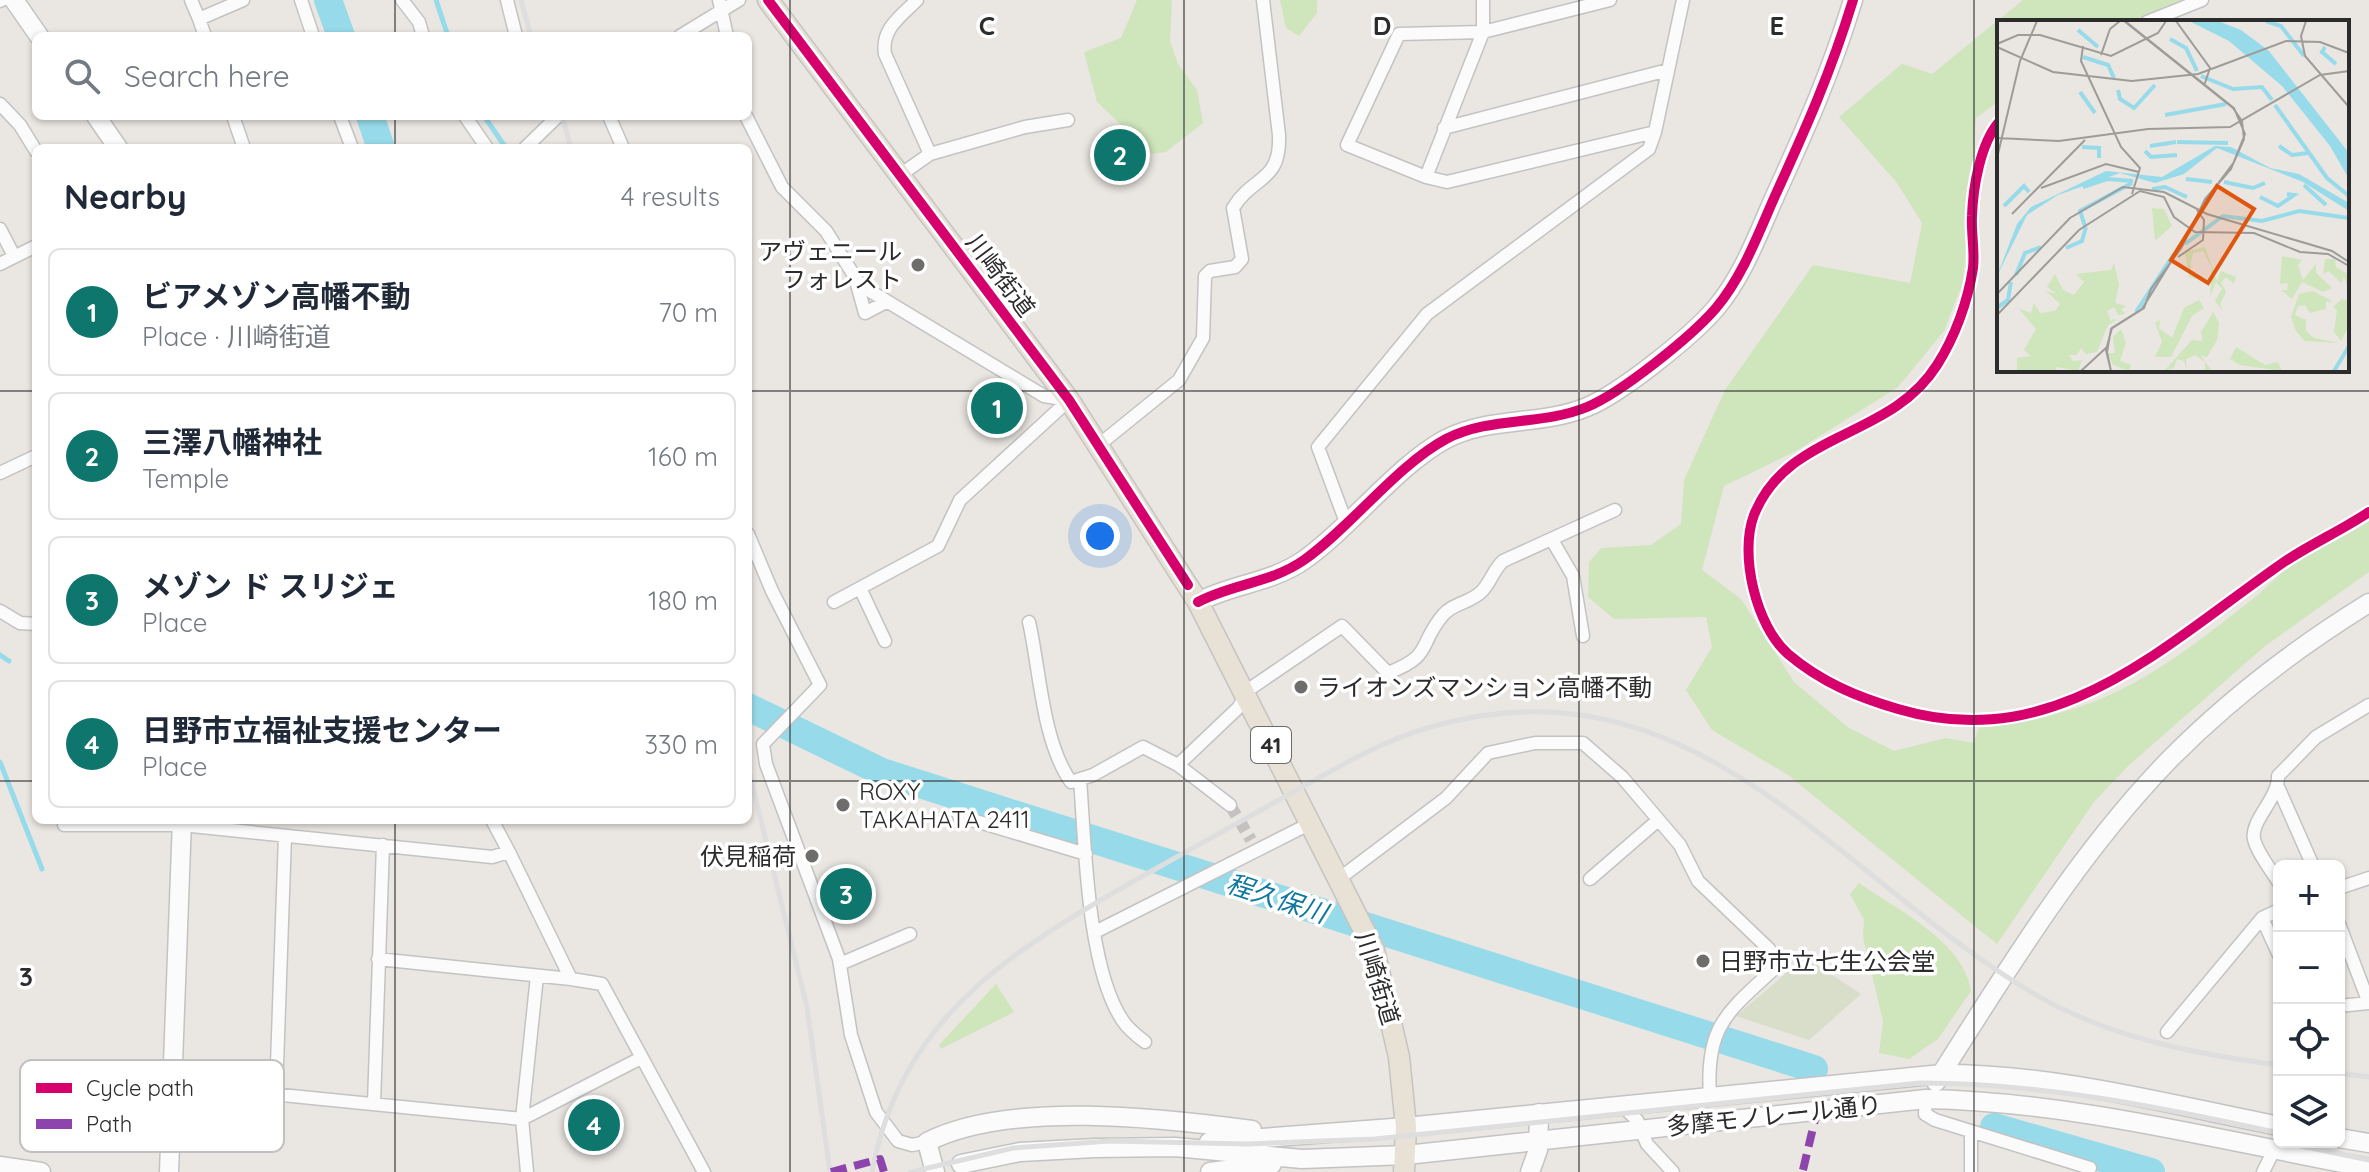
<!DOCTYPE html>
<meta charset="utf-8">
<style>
:root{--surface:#fff;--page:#f2f2f3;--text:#1f2937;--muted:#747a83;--line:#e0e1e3;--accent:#0f766e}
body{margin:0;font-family:Quicksand,"Noto Sans JP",sans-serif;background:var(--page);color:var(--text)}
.controls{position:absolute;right:24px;bottom:24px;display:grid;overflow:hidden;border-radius:12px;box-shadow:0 2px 6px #0004}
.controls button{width:72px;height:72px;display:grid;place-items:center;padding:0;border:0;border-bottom:2px solid var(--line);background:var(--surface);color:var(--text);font:40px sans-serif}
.you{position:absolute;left:1100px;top:536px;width:28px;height:28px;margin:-20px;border:6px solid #fff;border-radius:50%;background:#1a73e8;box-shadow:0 0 0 12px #1a73e833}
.badge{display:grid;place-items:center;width:52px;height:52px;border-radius:50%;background:var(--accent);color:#fff;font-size:26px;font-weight:700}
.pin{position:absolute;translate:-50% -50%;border:4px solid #fff;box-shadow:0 2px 8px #0006}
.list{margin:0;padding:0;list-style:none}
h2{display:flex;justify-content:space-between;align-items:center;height:104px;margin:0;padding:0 32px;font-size:34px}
h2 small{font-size:26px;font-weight:400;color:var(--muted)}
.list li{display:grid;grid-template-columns:52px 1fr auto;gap:24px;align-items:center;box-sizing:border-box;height:128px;margin:0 16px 16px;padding:0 16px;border:2px solid var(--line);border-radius:12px}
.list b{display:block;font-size:30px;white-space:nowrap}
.list p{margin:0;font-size:26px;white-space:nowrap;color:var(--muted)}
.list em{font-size:26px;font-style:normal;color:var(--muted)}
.icon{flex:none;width:44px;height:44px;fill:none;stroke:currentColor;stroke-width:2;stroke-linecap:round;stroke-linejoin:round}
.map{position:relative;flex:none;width:2369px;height:1172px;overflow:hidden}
.search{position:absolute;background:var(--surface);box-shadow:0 2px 6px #0004;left:32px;top:32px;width:720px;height:88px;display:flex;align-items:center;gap:20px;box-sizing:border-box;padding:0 28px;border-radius:12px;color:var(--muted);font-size:30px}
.panel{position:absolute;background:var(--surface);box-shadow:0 2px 6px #0004;left:32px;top:144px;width:720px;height:680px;border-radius:12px}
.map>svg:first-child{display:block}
.green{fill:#cfe5bc}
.cemetery{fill:#d8deca}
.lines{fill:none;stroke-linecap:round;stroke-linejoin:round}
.stream{stroke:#97dbea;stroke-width:5}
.river{stroke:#97dbea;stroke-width:28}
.street-tunnel{stroke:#c4c1be;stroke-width:12;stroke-dasharray:12 6;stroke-linecap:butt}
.street-casing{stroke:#c3c3c3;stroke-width:15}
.secondary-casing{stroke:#c3c3c3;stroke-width:21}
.primary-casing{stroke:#c6c4c2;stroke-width:23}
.street{stroke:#fcfbfb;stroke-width:12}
.secondary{stroke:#fcfbfb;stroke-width:18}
.primary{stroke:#e7e2d5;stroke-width:20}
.rail{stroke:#dededf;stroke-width:5}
.quiet{stroke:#8e44ad;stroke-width:8;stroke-dasharray:16 8;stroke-linecap:butt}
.cycleway-casing{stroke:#fff;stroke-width:15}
.cycleway{stroke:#d6006c;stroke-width:10}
.grid{fill:none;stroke:#2c2c2c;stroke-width:2;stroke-opacity:0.55}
.poi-dot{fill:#6e6d6c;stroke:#fff;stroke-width:3}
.labels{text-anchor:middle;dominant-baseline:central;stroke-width:7;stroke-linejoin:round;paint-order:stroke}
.shield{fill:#fff;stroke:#6b6b6b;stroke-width:2}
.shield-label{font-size:22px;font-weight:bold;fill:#2c2c2c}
.poi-label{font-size:24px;fill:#2c2c2c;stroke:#fff;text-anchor:start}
.street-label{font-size:24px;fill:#2c2c2c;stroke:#fff}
.water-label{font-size:26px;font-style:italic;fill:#0e779e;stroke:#fff}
.inset-river{fill:none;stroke:#97dbea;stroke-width:4}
.inset-road{fill:none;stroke:#9e9c99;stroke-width:2}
.view{fill:#df570e;fill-opacity:0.15;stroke:#df570e;stroke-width:4}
.inset-edge{fill:none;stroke:#2c2c2c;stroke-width:4}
.key{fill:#fff;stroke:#c0c0c0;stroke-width:2}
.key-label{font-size:22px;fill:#2c2c2c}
.grid-label{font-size:26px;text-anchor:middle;font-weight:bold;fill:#2c2c2c;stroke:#fff;stroke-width:7;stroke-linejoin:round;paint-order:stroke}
</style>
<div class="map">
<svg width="2369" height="1172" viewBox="0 0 2369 1172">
<rect width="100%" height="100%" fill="#eae6e2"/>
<path class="green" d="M1137,0H1172L1170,41L1178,64L1197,90L1203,123L1166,152L1152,154L1097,102L1084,52L1121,38Z
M1280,0H1317V13L1299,36L1286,28Z
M2023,0H2182L2130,22H1999V101L1976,118L1963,282L1944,331L1898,387L1796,451L1724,486L1702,570L1741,599L1794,682L1849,728L1894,751L1946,738L1974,743L1979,726C2100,718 2162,671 2254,598C2270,586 2283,569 2300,558C2321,543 2346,532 2369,519V572L2265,646L2128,766L2094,802L1997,944L1788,775L1712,730L1686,690L1712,647L1706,617L1614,619L1588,597L1589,562L1601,548L1651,545L1681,524L1684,480L1725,390L1813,265L1910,283L1922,223L1897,183L1839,117L1902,64L1932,74Z
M1859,883C1897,910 1964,941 1971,991L1938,1039L1909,1059L1879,1053L1883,1021L1863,937L1864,920L1850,894Z
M996,984L1014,1012L941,1049L939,1045Z"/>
<path class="cemetery" d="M1805,957L1861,994L1809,1040L1736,1016Z"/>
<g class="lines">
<path class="stream" d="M436,0L448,36
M484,116L506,148
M0,655L9,661
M0,762L42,869"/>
<path class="river" d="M328,0L341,36
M370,116L381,148
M748,707L882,772L1814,1069
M1994,1127L2151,1172"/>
<path class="street-tunnel" d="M1230,805L1251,840"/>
<g class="street-casing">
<path id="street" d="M191,0L199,19
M301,0L313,36
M402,0L419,22L423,36
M507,0L516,36
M719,0L727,36
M1610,0L1483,32L1399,34L1347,145L1426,177L1447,182L1655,132L1683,0
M0,1L2,0
M2147,22L2202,0
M205,36L199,19L243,0
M680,36L739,0
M0,104L20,125L36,151
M233,116L244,148
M340,116L352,148
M465,116L487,148
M609,116L623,148
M746,116L782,187L826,231L860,285L1044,396L1069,400
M1999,122C1980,144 1973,188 1972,216C1971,233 1975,251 1973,268C1968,301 1955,337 1937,365C1890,440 1788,430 1754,515C1739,554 1756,626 1788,654C1821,682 1857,697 1898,709C2056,756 2165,644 2284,562C2311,544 2342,530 2369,512
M1444,128L1668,70
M525,148L558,116
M930,154L1025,127L1068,120
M900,175L930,154L885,54C881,29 900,17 917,0
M1426,177L1483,32V0
M0,229L14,256
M0,264L36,246
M856,281L865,313L886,302
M1100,444L1179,380L1203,338L1205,276L1210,271L1235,267L1242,259L1233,208C1253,175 1281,183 1279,135L1263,0
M0,473L36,456
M1347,525L1318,447L1427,314L1649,149L1655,132
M748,534L772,591L820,685L763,744L766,764L839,959L851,1035L876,1112L898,1141L912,1145L927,1142
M1552,540L1573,576L1583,636
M860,588L885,641
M834,602L938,546L960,500L1069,400
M0,611L20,623L36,624
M1029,622C1040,670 1042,741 1071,782L1093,775L1143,747L1178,765L1230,805
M1178,765L1238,708L1251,688L1342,626L1388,673C1434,655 1417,646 1443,615C1453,603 1470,603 1481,592C1490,584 1493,570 1503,561L1615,510
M1080,779C1085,843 1087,969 1123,1021C1128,1029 1137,1036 1145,1042
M2279,789L2313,866
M959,816L1086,854
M64,825H182L492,857L509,852L492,820
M509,852L571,979L602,984L704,1172
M1340,878L1446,798L1488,753L1535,743H1583L1622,777L1680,845L1698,881L1769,949L1777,966C1729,1011 1705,1024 1710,1096
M1590,879L1657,821
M2279,883C2272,871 2257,853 2254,839C2250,821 2279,798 2278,776L2316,737L2369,705
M2339,888L2369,878
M2262,918L2279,955
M2339,924L2369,1003L2339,1006
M1095,932L1311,823
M378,959L571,979
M840,964L910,934
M2167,1032L2262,918L2279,910
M172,1084L522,1119L641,1058
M276,1093L285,836
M1926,1099L1925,1114L1935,1120L2090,1168
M374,1103L383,845
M1620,1104L1637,1120L1647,1144L1673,1172
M527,1172L522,1119L537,976
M1971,1172V1133
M2263,1172L2274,1150"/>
</g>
<g class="secondary-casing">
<path id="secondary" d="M14,0L39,36
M96,116L118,148
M1198,602C1232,584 1271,583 1304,560C1352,526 1396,466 1446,439C1491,416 1541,426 1587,407C1621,393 1691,337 1716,308C1743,276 1758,234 1775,196C1806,128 1831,72 1853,0
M1936,1082C2006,972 2077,855 2168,761C2228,700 2296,648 2369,603
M2339,1138L2369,1143
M1209,1142L1406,1127L1942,1074C2056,1074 2168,1104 2279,1126
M961,1164L1020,1152L1095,1148L1175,1147L1302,1159L1406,1155L1926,1099C2077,1102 2222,1141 2369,1168
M0,1166L41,1172
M169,1172L182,820
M935,1172L927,1142C1009,1100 1163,1118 1252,1130
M1210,1172L1272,1164
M1530,1172L1538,1150L1539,1113"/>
</g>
<g class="primary-casing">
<path id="primary" d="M768,0L1069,400L1198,602L1374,950L1399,1057L1406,1127L1404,1172"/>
</g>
<use href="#street" class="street"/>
<use href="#secondary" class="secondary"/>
<use href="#primary" class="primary"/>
<path class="rail" d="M521,0L531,36
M562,116L571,148
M748,768L807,1007L830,1172
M2339,1073L2369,1077
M2281,1142L2369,1160
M872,1172C901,1016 1014,949 1141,877C1196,846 1250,816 1304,786C1344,764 1383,741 1427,728C1694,649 1836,878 2036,995C2110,1038 2195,1054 2279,1065
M911,1172L1013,1148L1110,1141L1247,1144L1375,1139L1920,1083C2042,1083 2160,1107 2279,1133"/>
<path class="quiet" d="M1803,1170L1817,1111
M831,1172L880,1159L884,1172"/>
<g class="cycleway-casing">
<path id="cycleway" d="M768,0L1069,400L1188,585
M1999,122C1980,144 1973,188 1972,216C1971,233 1975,251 1973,268C1968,301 1955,337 1937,365C1890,440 1788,430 1754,515C1739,554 1756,626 1788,654C1821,682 1857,697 1898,709C2056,756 2165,644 2284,562C2311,544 2342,530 2369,512
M1198,602C1232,584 1271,583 1304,560C1352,526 1396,466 1446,439C1491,416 1541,426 1587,407C1621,393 1691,337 1716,308C1743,276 1758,234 1775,196C1806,128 1831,72 1853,0"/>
</g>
<use href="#cycleway" class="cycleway"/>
</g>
<path class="grid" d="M395,0V36M790,0V1172M1184,0V1172M1579,0V1172M1974,0V1172M395,116V148M0,391H36M748,391H2369M0,781H36M748,781H2369M395,820V1172"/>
<g class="poi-dot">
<circle cx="918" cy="265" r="8"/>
<circle cx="1301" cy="687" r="8"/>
<circle cx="843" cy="805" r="8"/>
<circle cx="812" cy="856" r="8"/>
<circle cx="1703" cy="961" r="8"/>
</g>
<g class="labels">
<rect class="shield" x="1251" y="727" width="40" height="36" rx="6"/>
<g class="shield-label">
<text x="1271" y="745">41</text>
</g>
<g class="poi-label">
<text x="902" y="251" text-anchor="end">アヴェニール<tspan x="902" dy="28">フォレスト</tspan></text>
<text x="1317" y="687">ライオンズマンション高幡不動</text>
<text x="859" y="791">ROXY<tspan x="859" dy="28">TAKAHATA 2411</tspan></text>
<text x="796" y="856" text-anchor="end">伏見稲荷</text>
<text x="1719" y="961">日野市立七生公会堂</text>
</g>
<g class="street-label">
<text transform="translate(1001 275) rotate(53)">川崎街道</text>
<text transform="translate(1378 978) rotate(73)">川崎街道</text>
<text transform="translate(1774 1115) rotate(-6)">多摩モノレール通り</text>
</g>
<g class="water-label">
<text transform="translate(1277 898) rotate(18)">程久保川</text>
</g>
</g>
<g transform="translate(1997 20)">
<rect width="352" height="352" fill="#eae6e2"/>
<path d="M155,188L167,189L175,206L158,221ZM208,227L220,261L224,251L239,257L237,264L229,257L224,262L229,272L223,284L226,291L218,281L225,269L219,262L213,277L215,248L206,231L196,233L194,242V254L203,260L192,257L188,232ZM285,236L305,240L301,245L306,260L319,244V253L335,268L326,272L305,262L295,279L284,270H290L291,263L283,264ZM328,239H338L339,247L352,255V271L347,257L344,263L332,251L326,254ZM117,243L122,265L118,283L129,286L124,290L129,294L121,295L117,287L110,291L114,301L116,299L120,300L111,305L100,332L89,334L84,328L80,335H72L76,341L85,340L81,351L59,347V351H20V338L34,336L27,330L39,309L22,289L34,293L37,283L43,293L58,291L63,284L49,271L60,274L50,267L58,254L66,270L77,275L87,262L79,254L114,250ZM316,271L333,280L335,283L329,281V289L313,293L308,285L301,286L298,295L309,300V311L317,318L342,323L308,321L299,311L294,297L302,274ZM345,279L352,281V306L344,321L337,312L340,290L336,287ZM202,280L207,288L195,296L174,337H158L165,322L158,303L163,300L162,308L175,318L187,288ZM216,292L222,303L220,320L210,337L204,336L215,351H208V342L198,335L189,339L190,351L187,341L180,339L177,348L167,351L195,320L205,321L204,312ZM124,309L129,323L123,341L134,345L132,351L116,345L111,333H118L116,317ZM239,327L268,345L281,342L285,351L243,345L233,339Z" fill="#cfe5bc"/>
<path d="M192,1H221L244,10L272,31L352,133V159L333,126L285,66L232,21ZM218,126L234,127L273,148L302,154L352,183V191L306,162L220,128L187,154L158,163L123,153L61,175L30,195L0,256L20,204L34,187L109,151L165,157Z" fill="#97dbea"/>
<path class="inset-river" d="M269,1L284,6L307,36M81,10L101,27M173,19L189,28L200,51M328,27L325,32L339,44M86,37L111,45L117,58M204,56L236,69L265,67L275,80M121,70L123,79L137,88L158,65M83,72L98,93M278,85L330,158L352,176M168,95L229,84M180,122L231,123M153,126L179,122M282,126L295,135L311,133M85,127L102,128V138M148,131L154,137L180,135M189,159L215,162M227,162L256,168L268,163M307,165L329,185M86,167L110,159L136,161M155,169L168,167L190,177M263,177L281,186L297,175L290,174M7,186L27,166L32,172M88,206L83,191L135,163M188,224L226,196L265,201L302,191L352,198M69,228L85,221L89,207M19,255L28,233L44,227M1,287L11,280L14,262M139,292L177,234M337,351L352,326"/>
<path class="inset-road" d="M127,1L236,88L245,101L247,119L237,142L205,185M179,1L213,48L207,66M309,1L304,16L308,36L352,87M0,24L21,15H43L114,36L161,13L169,1M86,26L84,41L124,127L143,148L135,174M0,27L56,52L135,61L201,54L289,21L323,22L352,33M104,35L113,9L123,1M0,118L62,121L151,109L233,107L323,55L352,51M0,138L23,41L40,1M44,168L109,144L142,152M15,194L88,120M181,237L206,220L207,200L200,190M0,274L73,198L126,167L167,172L210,194L335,231L352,242M0,295L82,210L143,171L167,177L177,197L198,212L257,213L303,232L331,234L352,246M84,351L110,327M114,351L109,330L115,308L145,289L198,203M114,351L110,332L114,309L147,288L154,269L185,227L208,179L234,149L248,114L237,88L128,1"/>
<path class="view" d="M220,166L257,189L211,263L174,240Z"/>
<rect width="352" height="352" class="inset-edge"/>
</g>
<rect x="20" y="1060" width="264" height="92" rx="12" class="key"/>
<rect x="36" y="1083" width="36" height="10" fill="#d6006c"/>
<rect x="36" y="1119" width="36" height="10" fill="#8e44ad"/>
<g class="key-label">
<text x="86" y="1096">Cycle path</text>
<text x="86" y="1132">Path</text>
</g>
<g class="grid-label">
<text x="987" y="35">C</text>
<text x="1382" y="35">D</text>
<text x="1777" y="35">E</text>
<text x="26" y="986">3</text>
</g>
</svg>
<div class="controls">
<button>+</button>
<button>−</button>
<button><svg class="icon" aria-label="locate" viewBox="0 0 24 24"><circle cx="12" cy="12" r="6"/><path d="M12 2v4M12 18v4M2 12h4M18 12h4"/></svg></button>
<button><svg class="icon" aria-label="layers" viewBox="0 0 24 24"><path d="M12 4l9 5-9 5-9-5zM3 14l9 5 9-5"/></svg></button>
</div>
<div class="you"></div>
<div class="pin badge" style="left:997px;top:408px">1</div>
<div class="pin badge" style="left:1120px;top:155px">2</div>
<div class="pin badge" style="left:846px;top:894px">3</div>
<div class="pin badge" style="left:594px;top:1125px">4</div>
<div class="search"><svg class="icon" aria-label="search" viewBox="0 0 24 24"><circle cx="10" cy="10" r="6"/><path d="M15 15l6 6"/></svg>Search here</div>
<section class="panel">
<h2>Nearby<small>4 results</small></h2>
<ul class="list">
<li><span class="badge">1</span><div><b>ビアメゾン高幡不動</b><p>Place · 川崎街道</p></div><em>70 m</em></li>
<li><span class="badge">2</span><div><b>三澤八幡神社</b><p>Temple</p></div><em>160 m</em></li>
<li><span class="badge">3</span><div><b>メゾン ド スリジェ</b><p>Place</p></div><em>180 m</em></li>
<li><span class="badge">4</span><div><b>日野市立福祉支援センター</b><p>Place</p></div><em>330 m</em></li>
</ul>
</section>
</div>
